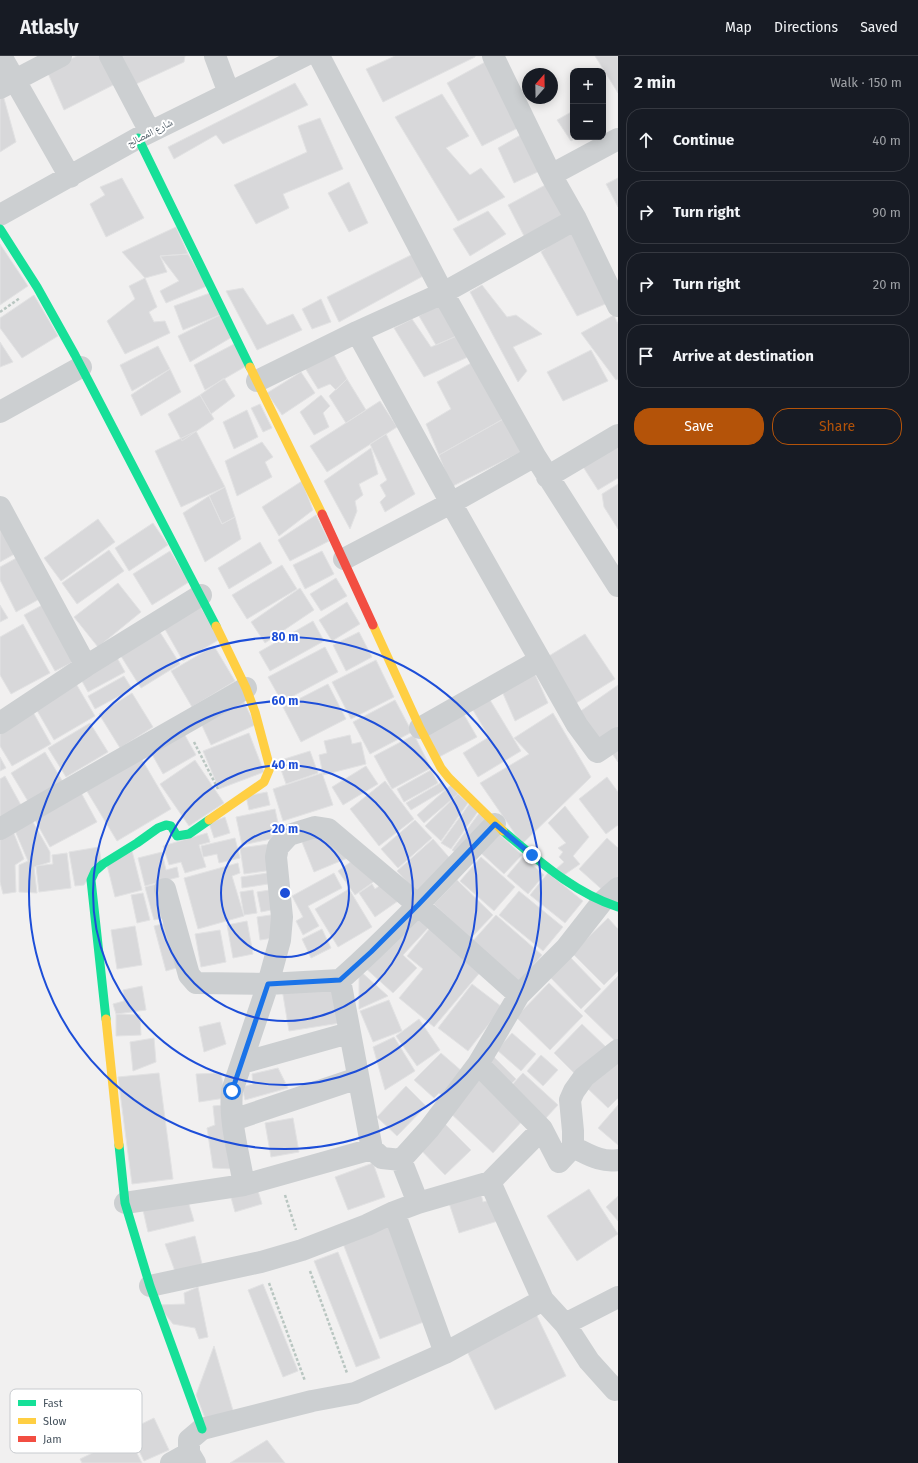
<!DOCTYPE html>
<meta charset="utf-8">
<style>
:root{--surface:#171b24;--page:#20242c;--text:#f1f3f6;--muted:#9ea1a6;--line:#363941;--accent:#b45309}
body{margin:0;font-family:"Fira Sans","Noto Naskh Arabic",sans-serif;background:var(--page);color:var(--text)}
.controls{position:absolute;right:12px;top:12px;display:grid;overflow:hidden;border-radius:8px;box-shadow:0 2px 10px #0003}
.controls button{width:36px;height:36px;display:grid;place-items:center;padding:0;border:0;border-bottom:1px solid var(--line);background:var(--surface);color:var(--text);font:20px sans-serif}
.compass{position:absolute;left:522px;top:12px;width:36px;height:36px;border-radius:50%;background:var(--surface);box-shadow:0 2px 10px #0003;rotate:20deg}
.stop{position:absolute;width:12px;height:12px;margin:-9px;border:3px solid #1a73e8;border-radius:50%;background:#fff}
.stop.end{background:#1a73e8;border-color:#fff;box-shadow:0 1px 4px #0008}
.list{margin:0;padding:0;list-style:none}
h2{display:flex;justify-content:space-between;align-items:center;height:52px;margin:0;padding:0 16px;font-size:17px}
h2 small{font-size:13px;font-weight:400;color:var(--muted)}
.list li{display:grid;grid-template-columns:26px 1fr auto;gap:12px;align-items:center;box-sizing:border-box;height:64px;margin:0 8px 8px;padding:0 8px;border:1px solid var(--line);border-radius:16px}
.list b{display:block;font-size:15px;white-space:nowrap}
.list em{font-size:13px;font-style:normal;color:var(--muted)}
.actions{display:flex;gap:8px;padding:12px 16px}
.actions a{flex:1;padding:9px 0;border:1px solid var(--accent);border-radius:16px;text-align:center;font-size:14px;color:var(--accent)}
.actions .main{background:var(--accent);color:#fff}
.icon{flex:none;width:22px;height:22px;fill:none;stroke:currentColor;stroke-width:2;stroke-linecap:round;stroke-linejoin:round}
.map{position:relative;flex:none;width:618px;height:1407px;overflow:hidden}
header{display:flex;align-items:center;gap:24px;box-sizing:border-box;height:56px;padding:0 20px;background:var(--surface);border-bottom:1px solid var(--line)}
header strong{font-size:19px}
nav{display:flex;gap:22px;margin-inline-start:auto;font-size:14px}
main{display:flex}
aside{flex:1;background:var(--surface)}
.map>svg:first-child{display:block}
.building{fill:#d8d8da;stroke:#e2e2e3}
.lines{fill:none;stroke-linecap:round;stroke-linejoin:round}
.path{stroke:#b9c6c1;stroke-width:2.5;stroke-dasharray:3 2;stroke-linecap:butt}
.street{stroke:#cccfd1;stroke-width:22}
.fast{stroke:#16e098;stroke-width:9}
.slow{stroke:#ffcf43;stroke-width:9}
.jam{stroke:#f24e42;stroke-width:9}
.route{stroke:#1a73e8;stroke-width:5}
.ring{fill:none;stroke:#1d4ed8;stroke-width:2}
.labels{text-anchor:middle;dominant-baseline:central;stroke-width:4;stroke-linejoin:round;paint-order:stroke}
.street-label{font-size:10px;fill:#46535e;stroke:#fff}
.key{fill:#fff;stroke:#c8cbcf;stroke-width:1}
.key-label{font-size:11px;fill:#46535e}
.centre{fill:#1d4ed8;stroke:#fff;stroke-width:2}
.ring-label{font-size:12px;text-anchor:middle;font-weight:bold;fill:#1d4ed8;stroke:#fff;stroke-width:4;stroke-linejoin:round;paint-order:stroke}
</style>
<header>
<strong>Atlasly</strong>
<nav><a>Map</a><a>Directions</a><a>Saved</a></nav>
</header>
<main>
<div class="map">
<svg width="618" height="1407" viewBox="0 0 618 1407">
<rect width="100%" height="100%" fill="#f1f0f0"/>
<path class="building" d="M77,0H104L119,26L64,54L47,15Z
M122,0H185L184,6L136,28Z
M395,0H475V1L383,46L366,13Z
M595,0H618V37Z
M487,5L522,70L482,90L447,27Z
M295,27L308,49L223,88L216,79L174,103L168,91Z
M442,38L469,80L446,92L470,119L481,112L505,141L458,165L395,61Z
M3,39L16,86L0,96V41Z
M573,55V81H578L571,85L557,64Z
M320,62L343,113L283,138L289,152L256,168L234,129L307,96L298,70Z
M524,77L544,113L514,127L498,92Z
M122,122L144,162L106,181L90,148L105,139L100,131Z
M618,122V151L606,128Z
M349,126L368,167L349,176L328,137Z
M549,127L566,158L524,180L508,149Z
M488,155L506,178L470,200L453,173Z
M573,170L610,246L577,260L541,196Z
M176,171L188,198L160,200L167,216L145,222L122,196Z
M0,188L28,230L0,249Z
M415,197L425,219L339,266L327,241Z
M188,198L207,230L166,247L160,235L179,225L160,200Z
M145,222L157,251L149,256L154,266L165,265L170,277L125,298L107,265L135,243L129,230Z
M482,229L507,261L516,259L542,278L513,291L527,315L518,326L470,236Z
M243,232L267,269L293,258L302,274L257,294L226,235Z
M210,237L222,258L183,274L174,250Z
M34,239L58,280L22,302L0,272V262Z
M321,243L331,266L312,273L302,253Z
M440,248L459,279L436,289L419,260Z
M222,258L232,281L190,306L178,280Z
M614,259L618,268V323L616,324L581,277Z
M412,263L431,291L459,279L470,300L424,321L394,272Z
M0,286L13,306L0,311Z
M236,287L248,309L205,334L194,309Z
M158,290L170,313L132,335L120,309Z
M591,294L608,325L563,345L547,316Z
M332,295L347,323L336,334L330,328L318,333L305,312Z
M473,306L505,362L439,399L426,368L451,353L437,326Z
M170,313L181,336L141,360L131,339Z
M301,316L315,337L282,359L267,337Z
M224,322L235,340L211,358L200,339Z
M347,323L366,354L346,367L329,340Z
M200,339L214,363L182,385L168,358Z
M321,339L330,350L323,357L329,371L314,379L300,356Z
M380,345L397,371L327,416L310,390Z
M260,348L272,372L263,376L251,352Z
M247,354L258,381L234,393L223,366Z
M505,362L523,395L451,431L439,399Z
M196,375L225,431L181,451L155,395Z
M386,378L415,438L385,456L380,446L386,440L380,429L387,424L370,388Z
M618,385V422L598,434L580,406Z
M262,386L273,401L265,406L272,421L237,440L225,405Z
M371,392L378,418L359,428L363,439L355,445L357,455L350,473L324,425Z
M302,425L313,454L279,480L262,451Z
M618,428V473L604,451L602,438Z
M225,431L235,461L222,468L209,440Z
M209,440L222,468L235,461L241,483L205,506L183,457Z
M316,459L329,485L290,505L278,484Z
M0,460L20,495L0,506Z
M98,463L115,486L61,525L44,502Z
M153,467L168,489L129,515L115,492Z
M260,486L272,507L229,533L218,512Z
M109,494L124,515L77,548L62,527Z
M170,495L189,526L152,549L133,518Z
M322,495L334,518L305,533L293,509Z
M20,500L43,541L16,556L0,524V511Z
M282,509L297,533L247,563L232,539Z
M336,522L347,540L321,555L310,538Z
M118,527L141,556L98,591L74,561Z
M300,532L314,554L265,587L251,566Z
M347,546L360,568L332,585L319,564Z
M46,547L77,604L55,615L24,559Z
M198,547L220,583L183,605L162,568Z
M0,549L8,562L0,566Z
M313,565L324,585L270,615L259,596Z
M23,568L50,617L11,638L0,619V581Z
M158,573L180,608L141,632L119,597Z
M359,576L372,601L346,615L333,589Z
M585,578L615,623L573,649L544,603Z
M214,590L235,625L192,651L171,615Z
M325,591L338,616L282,646L268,621Z
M115,598L125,616L88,636L78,618Z
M376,604L394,641L351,663L332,626Z
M533,614L548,647L515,665L501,633Z
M124,620L132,633L95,653L88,640Z
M75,626L95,660L54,684L35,651Z
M328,628L346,663L301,686L283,651Z
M618,629V677L598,691L575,659Z
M132,637L153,671L120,692L99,658Z
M487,639L521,695L478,721L463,697L489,681L470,649Z
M242,642L255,669L211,689L199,663Z
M395,644L412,676L370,698L353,666Z
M33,656L51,688L12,710L0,690V675Z
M463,657L477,681L439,701L425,677Z
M553,657L591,721L522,788L480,727L529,698L514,682Z
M90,667L108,696L66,721L48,692Z
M182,674L196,699L163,718L149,693Z
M249,677L264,716L219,733L203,695Z
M350,679L352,688L361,686L366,708L323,719L319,699L327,697L324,685Z
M414,679L431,712L392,733L374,700Z
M618,691V706L611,696Z
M310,695L318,717L286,728L278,705Z
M45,696L63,726L29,747L11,717Z
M140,700L171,753L117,785L85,732Z
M0,701L6,712L0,715Z
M195,704L224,747L189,770L160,728Z
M366,710L378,728L343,749L332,731Z
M431,714L438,727L404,746L397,733Z
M322,717L333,749L283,765L273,733Z
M5,720L22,751L0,763V723Z
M607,721L618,736V769L606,778L579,743Z
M385,725L414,763L379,790L350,753Z
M442,726L446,733L411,754L406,747Z
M451,729L458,738L424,767L417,759Z
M78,731L97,766L50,791L31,757Z
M267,736L270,749L249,754L246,740Z
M458,738L468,747L441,785L425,770Z
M470,747L479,754L451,793L441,787Z
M565,750L589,781L573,800L580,808L564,819L556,813L564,806L559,801L563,796L558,792L566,787L548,767Z
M275,753L281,781L242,789L236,761Z
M480,756L489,762L461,800L452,794Z
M29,759L50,796V806L34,811L37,837L19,836V809L28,805L13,770Z
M225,761L230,777L214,782L209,767Z
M415,764L432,782L398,812L381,793Z
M11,770L24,803L15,809L16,836L3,838L0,826V776Z
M207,777L210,786L199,789L206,811L185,817L181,806L169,809L163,790Z
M499,778L522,799L504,818L481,797Z
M331,779L355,799L314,816L300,781Z
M235,782L240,802L219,807L217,798L203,801L201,790Z
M607,782L618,792V826L607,838L579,813Z
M433,783L454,807L418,838L397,815Z
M269,788L273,814L244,818L240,792Z
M99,791L101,804L84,829L75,830L69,796Z
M132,795L142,834L115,841L107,809Z
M162,796L166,814L177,811L179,821L145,830L138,802Z
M67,797L71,832L39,836L36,810L53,808L52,799Z
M359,800L376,824L355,839L338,815Z
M481,801L515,831L494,855L460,825Z
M523,801L544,819L528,838L507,820Z
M238,807L240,817L232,820L244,860L198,873L184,822Z
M274,816L275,827L242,832L241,821Z
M334,817L342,832L308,850L319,870L303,879L296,865L303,861L292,840Z
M548,817L583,845L565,867L530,839Z
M457,824L493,859L470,883L434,848Z
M385,826L398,845L375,861L359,837L372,828L375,833Z
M160,827L169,861L154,864L145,831Z
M276,833V853L261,856L257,836Z
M349,833L372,871L338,891L315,853Z
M253,834L257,857L244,859L240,836Z
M519,835L563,871L543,895L499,859Z
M143,837L150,864L137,867L131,839Z
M412,856L429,871L403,899L417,912L393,937L362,909Z
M277,858L280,881L260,884L257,861Z
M496,859L542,899L519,926L472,886Z
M608,862L618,873V915L604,929L572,897Z
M247,865L253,898L233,902L227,869Z
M170,866L183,910L166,915L154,870Z
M135,870L142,909L117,913L111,874Z
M430,872L482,914L434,971L399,942L423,913L407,900Z
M322,873L331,892L311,902L302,883Z
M220,874L226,906L201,911L195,878Z
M569,900L601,933L581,953L549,920Z
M359,914L388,940L359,953Z
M618,920V988L584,955Z
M332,925L340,967L289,975L282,933Z
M549,927L583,960L550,994L516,961Z
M472,928L502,951L468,995L438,972Z
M142,930L146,954L116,958L113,948L124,945L123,934Z
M389,944L402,975L373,986L360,955Z
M116,958L140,959L141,979L116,980Z
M419,963L440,994L417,1010L396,980Z
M220,966L226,988L204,996L199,971Z
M582,968L609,994L580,1023L554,997Z
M512,977L536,998L521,1015L497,994Z
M394,981L415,1015L385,1034L373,991Z
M154,982L156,1006L133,1015L130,986Z
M618,995V1042L608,1052L584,1029Z
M441,997L464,1017L445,1041L439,1037L434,1042L414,1024Z
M541,999L558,1014L543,1030L527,1015Z
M494,1001L516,1023L508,1031L486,1010Z
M278,1012L288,1032L245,1044L242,1031L253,1028L252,1018Z
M159,1017L173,1123L132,1128L118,1021Z
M221,1017L225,1042L199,1046L196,1018Z
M523,1017L558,1049L544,1064L509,1032Z
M479,1020L525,1062L493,1097L447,1054Z
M406,1030L426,1050L397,1080L377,1061Z
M224,1049L234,1113L213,1112L207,1072L215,1069L213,1050Z
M618,1049V1089L598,1072Z
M293,1062L299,1096L271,1101L265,1067Z
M442,1065L471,1094L445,1119L417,1090Z
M373,1107L385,1141L348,1154L335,1121Z
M257,1132L262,1148L235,1156L230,1138Z
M589,1133L618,1178L577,1205L547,1160Z
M480,1134L483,1146L494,1143L501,1164L459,1177L448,1144Z
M618,1140V1165L606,1151Z
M188,1145L194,1165L148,1176L143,1154Z
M388,1168L426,1265L380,1283L342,1185Z
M195,1180L202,1208L176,1218L165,1188Z
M338,1196L380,1302L356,1311L314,1205Z
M263,1228L298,1315L283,1321L248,1234Z
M198,1231L208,1281L199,1283L195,1272L173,1268L158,1249L185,1248L184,1237Z
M536,1258L566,1320L495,1354L465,1291Z
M214,1290L234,1358L207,1367L196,1339Z
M154,1362L169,1394L144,1405L129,1374Z
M128,1380L142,1407H82L80,1403Z
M267,1384L285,1407H230Z"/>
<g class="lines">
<path class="path" d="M0,256L20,242
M194,686L218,733
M285,1139L296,1174
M310,1215L347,1317
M269,1227L305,1325"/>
<path class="street" d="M1,0L70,121
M110,0L150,76
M215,0L229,37
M319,0L443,237L535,400L618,530
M493,0L551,119L576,163L618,250
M0,32L61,0
M551,119L618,83
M0,159L138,82L304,0
M357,276L451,447L577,669L597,696L618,682
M257,325L357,276L443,237L576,163
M0,356L81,311
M547,421L618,379
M0,451L86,610
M344,503L451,447L535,400
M0,667L86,610L201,539
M420,672L540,604
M495,768C445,821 395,875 340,924L372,1093L382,1102L401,1104L429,1073L478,1008L519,939L566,892L602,846L618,832
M0,773C81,725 164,680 246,632
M165,833L189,919L196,927L268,928L340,924
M242,1007L349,977
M478,1008L542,1073L559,1106L573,1091V1075L570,1044L574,1035L584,1021L618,994
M233,1064L358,1022
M573,1091C588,1098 601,1107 618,1104
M401,1104L418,1147
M490,1126L543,1244L565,1268L589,1305L615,1334
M244,1129C239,1098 229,1066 232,1035L268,928L280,884L282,861L276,801L278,791L289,779L315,771L328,773L418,849L519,939
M125,1147L244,1129L372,1093
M150,1230L261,1206L302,1194L367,1169L394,1156L418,1147L490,1126L542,1073
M565,1268L618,1241
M445,1297L543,1244
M171,1407L189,1397
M195,1407L189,1397V1384L202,1373L312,1345L355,1337L445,1297L394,1156"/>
<path class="fast" d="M138,82L250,311
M0,173L37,231L75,299L216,570
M503,775C538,804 574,837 618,851
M106,963L91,824L95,815L103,808L137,787L158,772L166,769L171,770L177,780L189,778L209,764
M119,1089L125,1147L150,1230L202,1373"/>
<path class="slow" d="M250,311L322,458
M373,569L420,672L441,712L449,722L503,775
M209,764L264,726L270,712L255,656L246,632L216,570
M106,963L119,1089"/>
<path class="jam" d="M322,458L373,569"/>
</g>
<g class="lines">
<path class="route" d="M232,1035L268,928L340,924L371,896L418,849L495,768L532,799"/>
</g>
<g class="ring">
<circle cx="285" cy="837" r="64"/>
<circle cx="285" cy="837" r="128"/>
<circle cx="285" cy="837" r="192"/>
<circle cx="285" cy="837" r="256"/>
</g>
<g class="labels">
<g class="street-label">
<text transform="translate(150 77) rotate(-27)">شارع المصالح</text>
</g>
</g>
<rect x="10" y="1333" width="132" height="64" rx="6" class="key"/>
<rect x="18" y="1344" width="18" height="6" fill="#16e098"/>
<rect x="18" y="1362" width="18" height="6" fill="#ffcf43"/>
<rect x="18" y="1380" width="18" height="6" fill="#f24e42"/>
<g class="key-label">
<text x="43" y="1351">Fast</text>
<text x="43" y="1369">Slow</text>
<text x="43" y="1387">Jam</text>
</g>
<circle cx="285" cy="837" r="6" class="centre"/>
<g class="ring-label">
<text x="285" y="585">80 m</text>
<text x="285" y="649">60 m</text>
<text x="285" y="713">40 m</text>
<text x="285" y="777">20 m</text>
</g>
</svg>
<div class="controls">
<button>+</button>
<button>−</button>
</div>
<svg class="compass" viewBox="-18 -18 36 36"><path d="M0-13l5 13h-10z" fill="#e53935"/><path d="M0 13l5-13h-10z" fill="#9ea1a6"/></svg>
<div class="stop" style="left:232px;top:1035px"></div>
<div class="stop end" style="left:532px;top:799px"></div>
</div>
<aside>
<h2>2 min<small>Walk · 150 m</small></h2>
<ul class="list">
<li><svg class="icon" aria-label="ahead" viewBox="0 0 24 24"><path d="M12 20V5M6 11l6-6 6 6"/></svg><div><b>Continue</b></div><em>40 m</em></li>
<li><svg class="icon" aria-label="right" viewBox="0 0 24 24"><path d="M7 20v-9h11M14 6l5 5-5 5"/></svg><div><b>Turn right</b></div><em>90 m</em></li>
<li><svg class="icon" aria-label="right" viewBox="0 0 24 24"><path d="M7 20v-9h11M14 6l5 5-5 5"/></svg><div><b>Turn right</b></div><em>20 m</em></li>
<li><svg class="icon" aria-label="arrive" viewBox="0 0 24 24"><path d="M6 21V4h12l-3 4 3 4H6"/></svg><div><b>Arrive at destination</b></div></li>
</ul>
<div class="actions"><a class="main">Save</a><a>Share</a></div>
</aside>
</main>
